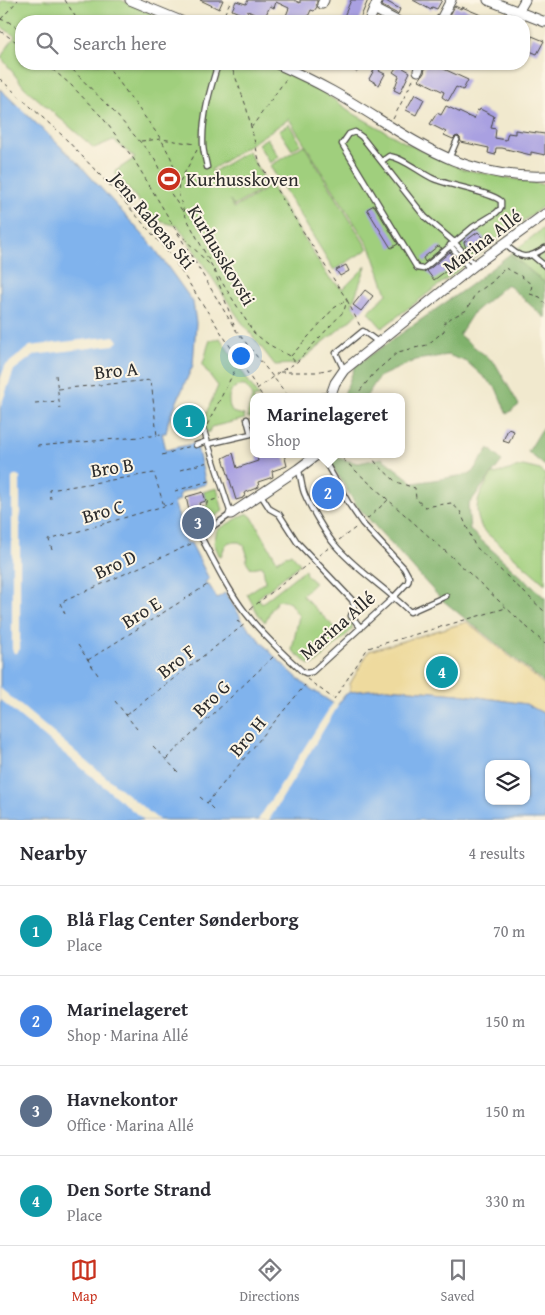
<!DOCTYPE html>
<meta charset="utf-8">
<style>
:root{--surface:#fff;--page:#f2f2f3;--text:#2b2b33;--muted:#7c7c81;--line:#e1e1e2;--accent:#c8321e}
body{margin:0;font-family:"Gentium Book Plus",serif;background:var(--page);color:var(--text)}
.controls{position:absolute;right:15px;bottom:15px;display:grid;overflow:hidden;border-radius:10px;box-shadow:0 1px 4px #0004}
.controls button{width:45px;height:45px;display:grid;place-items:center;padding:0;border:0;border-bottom:1px solid var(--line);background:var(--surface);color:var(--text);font:25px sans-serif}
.you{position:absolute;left:240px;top:355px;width:18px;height:18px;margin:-12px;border:4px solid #fff;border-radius:50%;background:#1a73e8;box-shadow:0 0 0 8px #1a73e833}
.badge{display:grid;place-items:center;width:32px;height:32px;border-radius:50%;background:var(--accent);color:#fff;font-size:16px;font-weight:700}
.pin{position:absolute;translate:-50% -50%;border:2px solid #fff;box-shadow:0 1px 5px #0006}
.popup{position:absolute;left:250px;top:393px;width:155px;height:65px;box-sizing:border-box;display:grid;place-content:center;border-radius:10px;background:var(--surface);filter:drop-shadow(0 1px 4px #0005);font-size:16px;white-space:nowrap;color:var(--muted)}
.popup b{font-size:19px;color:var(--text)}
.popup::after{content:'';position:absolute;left:50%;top:100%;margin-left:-10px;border:10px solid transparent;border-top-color:var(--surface)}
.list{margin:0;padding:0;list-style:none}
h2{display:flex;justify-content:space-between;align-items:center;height:65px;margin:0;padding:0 20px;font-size:21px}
h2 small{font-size:16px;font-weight:400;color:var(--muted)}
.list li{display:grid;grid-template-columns:32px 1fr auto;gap:15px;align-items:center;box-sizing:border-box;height:90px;padding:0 20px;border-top:1px solid var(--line)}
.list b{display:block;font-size:19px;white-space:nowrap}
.list p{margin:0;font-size:16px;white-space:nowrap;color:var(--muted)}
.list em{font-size:16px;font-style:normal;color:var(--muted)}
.icon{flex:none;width:28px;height:28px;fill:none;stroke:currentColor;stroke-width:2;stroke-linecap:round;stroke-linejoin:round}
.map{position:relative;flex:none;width:545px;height:820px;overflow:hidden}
.search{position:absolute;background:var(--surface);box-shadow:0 1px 4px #0004;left:15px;right:15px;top:15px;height:55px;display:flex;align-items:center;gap:12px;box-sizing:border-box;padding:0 18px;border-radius:20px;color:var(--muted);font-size:19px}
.sheet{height:425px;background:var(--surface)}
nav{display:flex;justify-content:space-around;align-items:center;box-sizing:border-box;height:70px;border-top:1px solid var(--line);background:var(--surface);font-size:14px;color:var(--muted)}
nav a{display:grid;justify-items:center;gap:2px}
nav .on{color:var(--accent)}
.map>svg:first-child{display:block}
.green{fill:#a0cf7d;stroke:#667d54}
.forest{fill:#80b26c;stroke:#566e4c}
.sand{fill:#eeda9e;stroke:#8c8264}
.water{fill:#80b3ed;stroke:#566f8c;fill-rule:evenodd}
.pier{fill:#f1e9ce}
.building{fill:#a9a0e1}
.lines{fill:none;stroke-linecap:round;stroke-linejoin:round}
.lane-casing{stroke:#494843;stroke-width:7}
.street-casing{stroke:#494843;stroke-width:11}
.path{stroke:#494843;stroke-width:1;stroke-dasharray:4 4;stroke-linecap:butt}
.lane{stroke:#fff;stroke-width:4.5}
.street{stroke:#fff;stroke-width:9}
.labels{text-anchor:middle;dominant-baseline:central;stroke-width:4;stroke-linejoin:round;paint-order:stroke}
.poi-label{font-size:19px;fill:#2b2b2b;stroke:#fcf5e5;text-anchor:start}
.street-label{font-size:19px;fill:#2b2b2b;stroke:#fcf5e5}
</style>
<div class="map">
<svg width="545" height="820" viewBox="0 0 545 820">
<rect width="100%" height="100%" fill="#fcf5e5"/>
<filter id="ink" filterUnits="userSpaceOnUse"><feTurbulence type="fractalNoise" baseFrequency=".02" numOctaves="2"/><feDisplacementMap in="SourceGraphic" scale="10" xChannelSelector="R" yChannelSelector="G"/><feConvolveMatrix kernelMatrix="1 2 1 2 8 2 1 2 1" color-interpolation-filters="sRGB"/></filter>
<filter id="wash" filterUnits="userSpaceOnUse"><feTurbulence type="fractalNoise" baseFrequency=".0096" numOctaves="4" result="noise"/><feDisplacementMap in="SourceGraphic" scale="20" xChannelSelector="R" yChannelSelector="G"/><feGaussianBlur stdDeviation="1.12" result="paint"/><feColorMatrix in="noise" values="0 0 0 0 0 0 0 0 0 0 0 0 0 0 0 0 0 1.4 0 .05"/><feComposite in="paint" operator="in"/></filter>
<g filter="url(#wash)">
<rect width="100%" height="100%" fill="#f1e9ce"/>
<path class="green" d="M2,0H121L170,21H21V64H267L322,91L354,114L406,143L462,169L545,185V205L382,328L368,312L387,294L372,251L289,119L211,170L213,172L248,151L268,186L234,206L230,200L234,208L271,186L329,278L343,289L366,266L352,305L359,313L297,364L275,365L240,320L178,226L155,220L114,172L135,158L113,140L94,148L24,87L1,57L15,36L0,26V4Z
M289,124L301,144L292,150L279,130Z
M267,138L279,157L270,163L258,144Z
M304,145L368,249L334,270L270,166Z
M545,227V283L510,254Z
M220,338L259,397H254V417L248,418C246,404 259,398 245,386C228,384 226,400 232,412L244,415L245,419L211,427L209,432L207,433L202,423L218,386L202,365C206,358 206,349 210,340Z
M523,466L540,470L545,474V584L483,530C471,507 479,496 491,475Z
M217,488L223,511L207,522L203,507L208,505L203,492Z
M247,513L252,517L277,561L291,553L300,564L258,598L262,603L305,569L306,575L315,583L302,595L338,631L349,620L352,624V630L315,664L309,665L292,650L299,616L289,602L278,600L271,610L265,622L258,614L247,594L265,582L263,566L251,568L246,561L247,554L244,545L239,542H229L225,546L221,556L219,555L214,543L217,530Z"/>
<path class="forest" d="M510,254L545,283V318L507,284L473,313L459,335L495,363L519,405L507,414L496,388L467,362L448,355L416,360L379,377L366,397H343L355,366L469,286Z
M545,424V466L528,452Z
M489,448L502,461L468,505L470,530L545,598V683L441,599L356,505L326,455L358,463L382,458L414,483L471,474Z"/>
<path class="sand" d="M467,622L545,685V714L526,704L458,694L387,688L350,692V684L369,651Z"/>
<path class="water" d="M0,89L79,164L152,245L193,302L196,323L193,365L168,422L166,433H162L166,450L196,443L206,484L182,492L179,496L180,500L174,502L187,543H191L209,579L205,582L207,586L209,585L217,598L225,593L240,616V618L274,656L305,685L337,706L345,695L350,692L387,688L458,694L526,704L545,714V820H0ZM489,764H526V801H489Z"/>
<path class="pier" d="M114,336L118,341L114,345L34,355L14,370L0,408V380L5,366L30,346Z
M14,476H19L20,478V649L17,653H14L12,649V478Z
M0,688L90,764L159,820H144L0,700Z
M333,703L338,706L269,820H258Z"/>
<g id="blocks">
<path class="building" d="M200,0H223L219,9Z
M248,0H294L300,3V0H317V7L314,11L311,10L306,21H284L289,8L276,2L274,8L270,6L264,19L248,11L246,16L232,10L236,1L246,4Z
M351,0H368L359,21H342Z
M384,0L400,9L398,14L382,6Z
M413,0H442L437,9L432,7L431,10Z
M455,6L461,9L462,7L495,21H466L450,15Z
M532,36L544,41L537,54L527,50Z
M343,64H362L357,72Z
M363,64H383L379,71L385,74L379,85L369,79L374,70Z
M426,64H433L468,80L463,90L456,87L448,101L442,97L444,92L419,80L424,73Z
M398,65L410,72L400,93L394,90L399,76L393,72Z
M415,94L424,99L416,115L406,110Z
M446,106L474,119L477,110L479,111L480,109L494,116L491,128L496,129L495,138L506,140L508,133L515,134V130L545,134V155L531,152V155L502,148H496L495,155L488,153L489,148L461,142L460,138L458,136L455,137L453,139L444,135L446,132L430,124L437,113L441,115Z
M374,205L398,244L391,248L367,209Z
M478,232L485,239L472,251L466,249L464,242Z
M438,246L442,248L425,262L423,258Z
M450,252L458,262L434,280L427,271Z
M346,265L349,271L340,276L336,270Z
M365,290L373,296L361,311L353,305Z
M508,429L514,431L509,443L503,441Z
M233,453L237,468L258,461L257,457L265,454H284L287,466L272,471L273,477L258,482L259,487L244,493L245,496L243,497V498L236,500L223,458Z
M326,480L338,501L329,506L317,486Z
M203,492L206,501L199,503L204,523L195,526L192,515H190L186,497Z"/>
</g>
</g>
<g filter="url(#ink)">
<use href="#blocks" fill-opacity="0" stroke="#494843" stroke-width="1"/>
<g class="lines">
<g class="lane-casing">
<path id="lane" d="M449,159L457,140
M382,161L389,156C404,158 420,173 434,179C450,186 491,192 501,201V208L496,213L473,227L423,269L417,268L342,144L349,134L355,132L362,137L425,217L454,242L475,265
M207,167C206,160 203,152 203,144C202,117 210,89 218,64
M505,244C520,259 527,260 545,248
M450,245L470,269
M533,256L545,266
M344,370L336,353L363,331L378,342
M319,397L330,395
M204,431L231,514L200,535C214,561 227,589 245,612C262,634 282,653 302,671L306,673L312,672L394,597L408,582L409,577L404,568L362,523L349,504L323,458V454
M208,444L251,434L247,419
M196,445L207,441
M298,469C302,478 301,487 305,495C310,507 327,536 335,545C357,571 386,588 410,612L446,596
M261,495L270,509L279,514L297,542L352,600L354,606L351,616L361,628"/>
</g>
<g class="street-casing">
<path id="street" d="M130,0L181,21
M488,0L545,22
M322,4L324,0
M374,9L397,21
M518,12L525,0
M369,21L378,0
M440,21L451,0
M277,64C295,72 314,81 332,91C407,133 452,179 545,176
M418,71L420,64
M330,397L335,383L344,370L475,265L545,214
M231,514L298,469L318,454"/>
</g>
<path class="path" d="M65,0L78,21
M0,19L9,22L21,31
M1,19L18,0
M221,21L231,0
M0,31L21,45
M46,64L70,84L102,117L133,158L235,329L289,397
M67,64L114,112L155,159L166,186L185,215L213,268L254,333L268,344L291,357L296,363
M106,64L161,139L171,158L178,183
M229,64L234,73L246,106L260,164L347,300L344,311L296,363L279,372L257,389
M0,79L63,136L116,192L172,257L263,397
M393,119L414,78
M251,128L286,79
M141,141L161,139L196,144
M184,212L178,192L179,183L197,150
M178,232L212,267
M214,270L234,325
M291,356L334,308L347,300L360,326
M280,372H316L335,368
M56,375L60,409
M58,389L151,380L157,436
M355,397L374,373L398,352L427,345L444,331L445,321L467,310L475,294L492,282L505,268L521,276L532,285L530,294L540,297L545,304
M35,403L58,401
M207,425L239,362
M37,446L162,435
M337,454L453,558L545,644
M370,454L376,463L396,482L415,488L416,499L425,507L451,503L460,511L475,546L545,612
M162,455L191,446
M180,470L208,462
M175,491L213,480
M51,500L50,490L154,473L164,506
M367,519L388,500
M206,524L201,506L207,504V502L220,498
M339,540L358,526
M52,550L49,540L174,503
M319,555L330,547
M250,609L308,564
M65,614L60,603L191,544
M237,620L241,625
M78,645L98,675
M88,660L207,585
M307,679L334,699L368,648L506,608
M115,701L137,729
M126,715L245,624
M153,746L178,772
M166,759L274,656
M200,797L207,803
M213,809L207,803L305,685"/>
<use href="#lane" class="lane"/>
<use href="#street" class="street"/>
</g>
</g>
<defs>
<g id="stadium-disc" transform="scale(1.25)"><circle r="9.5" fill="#c8321e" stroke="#fcf5e5"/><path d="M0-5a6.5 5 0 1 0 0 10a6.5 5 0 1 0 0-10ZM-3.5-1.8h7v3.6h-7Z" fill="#fff"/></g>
</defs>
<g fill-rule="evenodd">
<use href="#stadium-disc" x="169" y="179"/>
</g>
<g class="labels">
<g class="poi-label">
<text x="186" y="179">Kurhusskoven</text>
</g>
<g class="street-label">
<text transform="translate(153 220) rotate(50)">Jens Rabens Sti</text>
<text transform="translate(482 241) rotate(-37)">Marina Allé</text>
<text transform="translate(222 255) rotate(59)">Kurhusskovsti</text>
<text transform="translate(116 370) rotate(-6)">Bro A</text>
<text transform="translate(112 467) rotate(-9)">Bro B</text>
<text transform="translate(103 511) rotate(-16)">Bro C</text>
<text transform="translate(115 564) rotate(-25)">Bro D</text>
<text transform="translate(141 612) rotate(-32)">Bro E</text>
<text transform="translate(337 625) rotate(-41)">Marina Allé</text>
<text transform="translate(176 661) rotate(-38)">Bro F</text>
<text transform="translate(211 698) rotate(-44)">Bro G</text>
<text transform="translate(247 736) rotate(-50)">Bro H</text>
</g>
</g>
</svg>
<div class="controls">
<button><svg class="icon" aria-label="layers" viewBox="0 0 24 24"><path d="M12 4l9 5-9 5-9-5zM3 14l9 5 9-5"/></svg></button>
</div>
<div class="you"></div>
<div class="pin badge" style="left:189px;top:421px;background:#0f9aa8">1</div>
<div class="pin badge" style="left:328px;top:493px;background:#3f7fe0">2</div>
<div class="popup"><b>Marinelageret</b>Shop</div>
<div class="pin badge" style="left:198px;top:523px;background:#5c6f8a">3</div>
<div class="pin badge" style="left:442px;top:672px;background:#0f9aa8">4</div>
<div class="search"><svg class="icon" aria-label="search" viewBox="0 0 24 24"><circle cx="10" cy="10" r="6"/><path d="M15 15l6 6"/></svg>Search here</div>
</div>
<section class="sheet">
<h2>Nearby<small>4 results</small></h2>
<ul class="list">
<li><span class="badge" style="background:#0f9aa8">1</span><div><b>Blå Flag Center Sønderborg</b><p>Place</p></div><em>70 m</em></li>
<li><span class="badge" style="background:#3f7fe0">2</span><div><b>Marinelageret</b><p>Shop · Marina Allé</p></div><em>150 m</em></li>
<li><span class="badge" style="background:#5c6f8a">3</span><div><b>Havnekontor</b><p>Office · Marina Allé</p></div><em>150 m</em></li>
<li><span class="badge" style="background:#0f9aa8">4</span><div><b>Den Sorte Strand</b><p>Place</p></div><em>330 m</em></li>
</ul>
</section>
<nav>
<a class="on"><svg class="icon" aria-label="map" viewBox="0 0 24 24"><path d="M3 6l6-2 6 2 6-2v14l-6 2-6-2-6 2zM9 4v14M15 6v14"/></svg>Map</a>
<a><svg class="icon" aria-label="directions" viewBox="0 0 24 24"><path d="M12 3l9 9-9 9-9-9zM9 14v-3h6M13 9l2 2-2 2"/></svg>Directions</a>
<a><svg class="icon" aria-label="saved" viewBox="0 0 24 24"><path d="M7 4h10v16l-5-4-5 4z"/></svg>Saved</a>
</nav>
